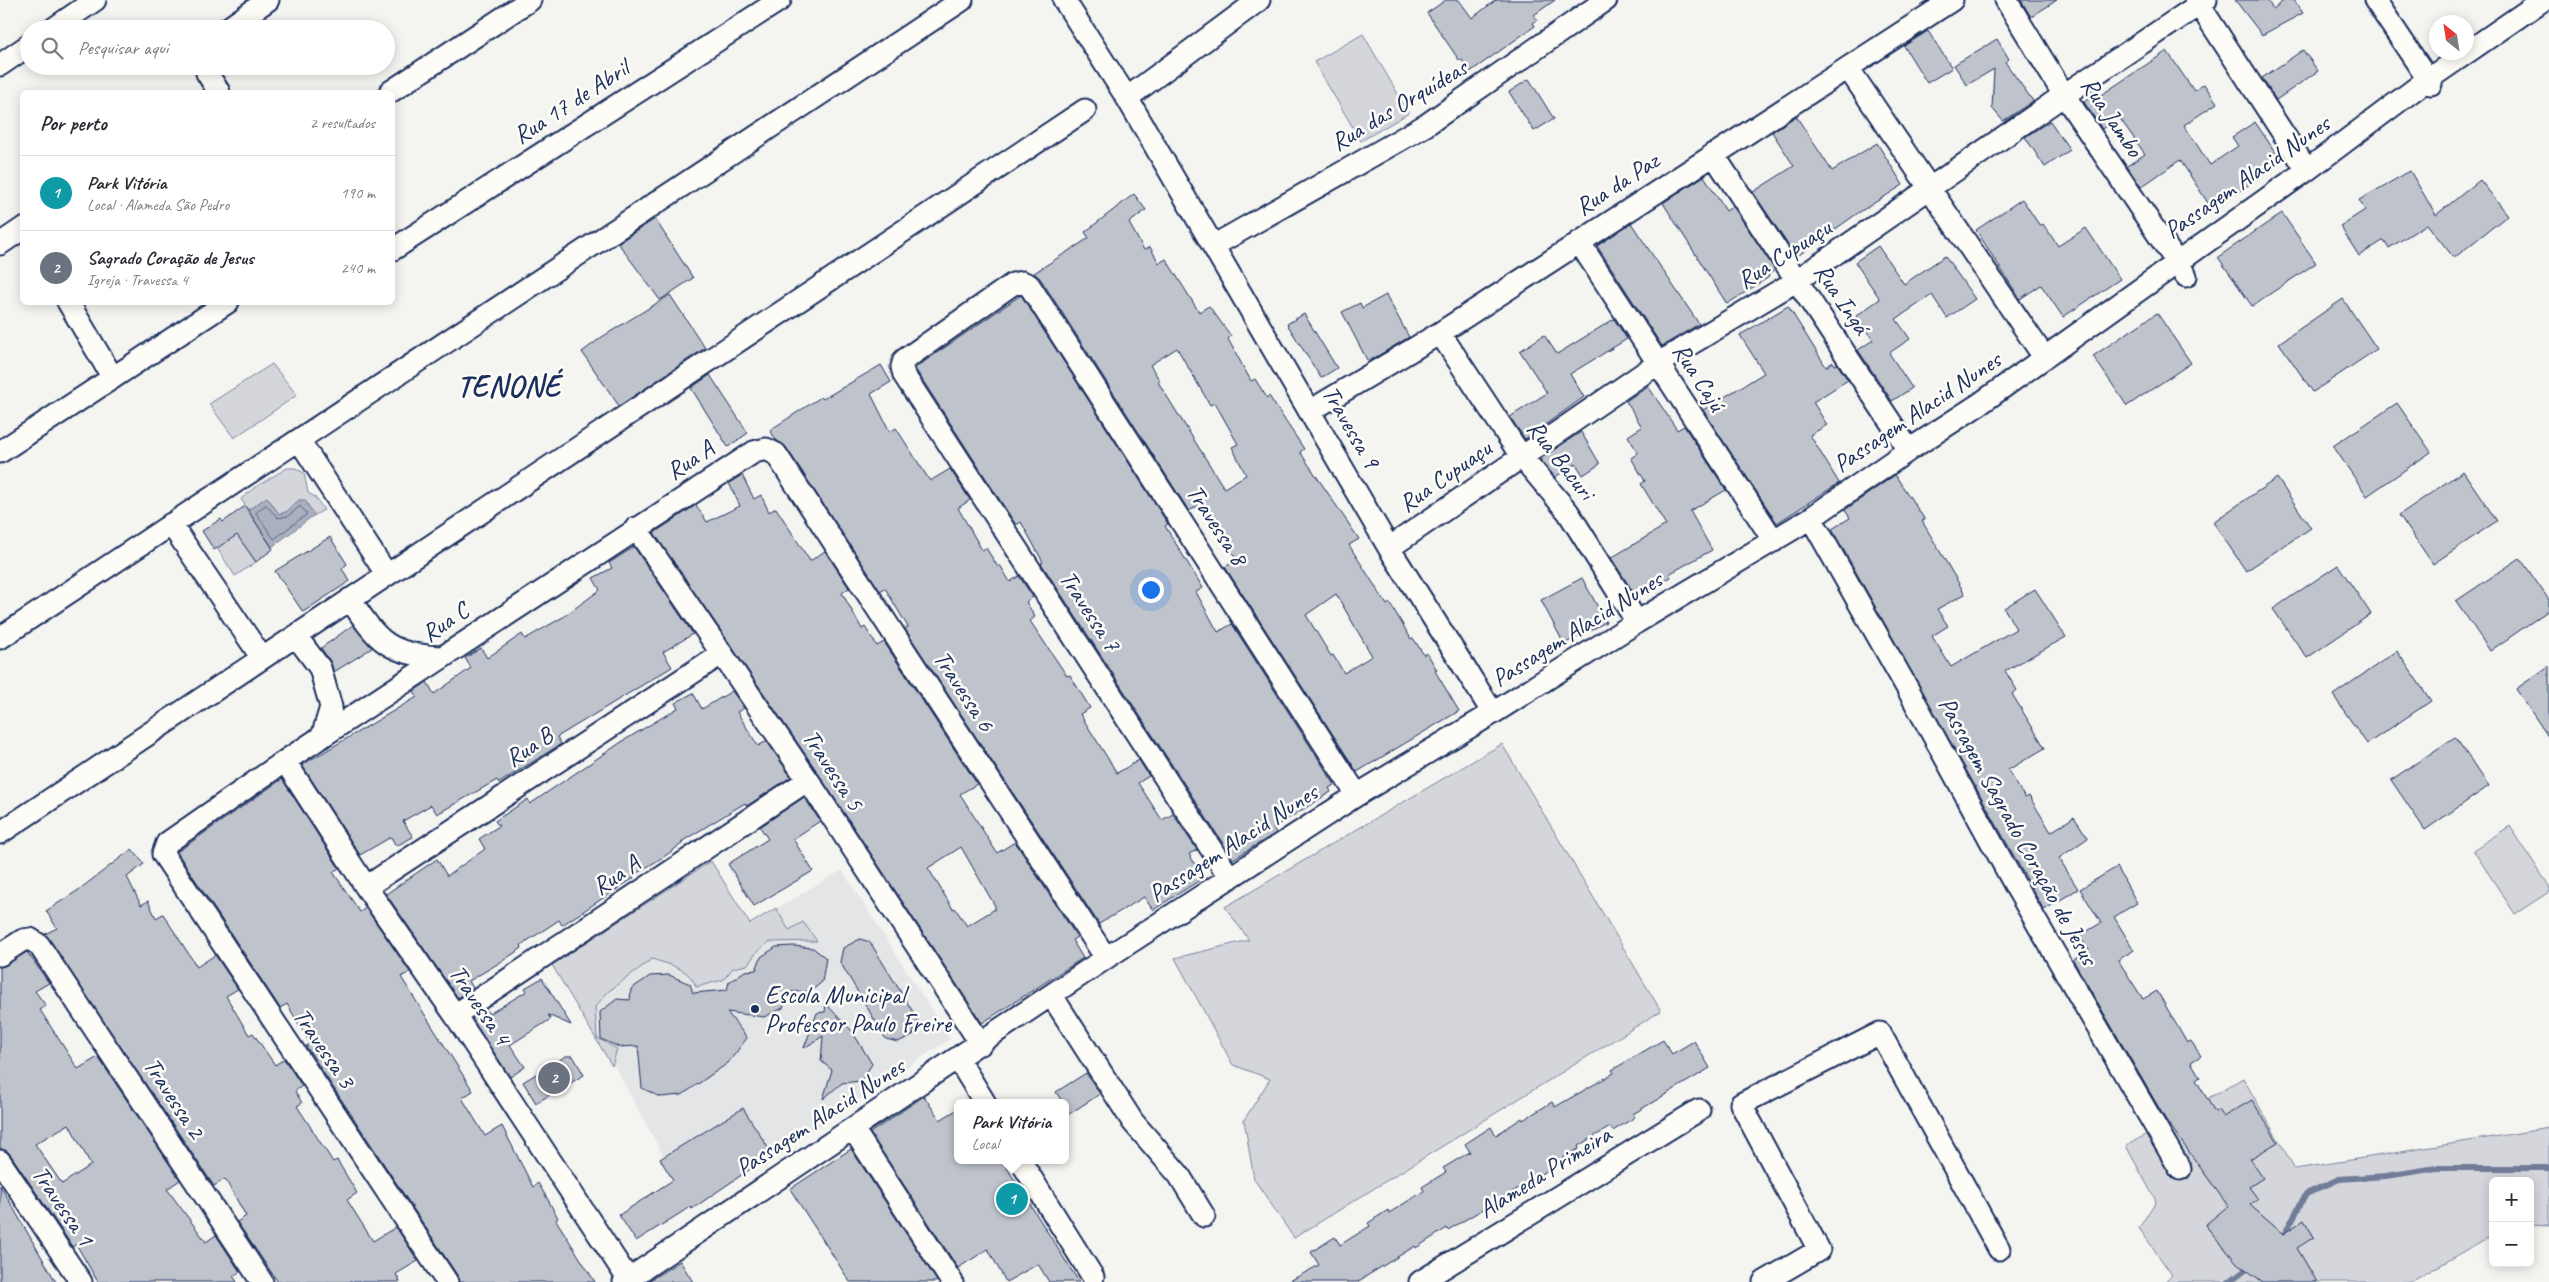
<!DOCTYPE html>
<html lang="pt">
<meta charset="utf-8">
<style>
:root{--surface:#fff;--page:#f2f2f3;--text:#2b2b33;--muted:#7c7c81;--line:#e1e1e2;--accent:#2563eb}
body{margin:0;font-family:Caveat,sans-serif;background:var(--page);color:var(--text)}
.controls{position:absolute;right:15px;bottom:15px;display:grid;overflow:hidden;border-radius:8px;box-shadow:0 2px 12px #0003}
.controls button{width:45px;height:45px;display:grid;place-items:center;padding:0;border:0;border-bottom:1px solid var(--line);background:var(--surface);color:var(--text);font:25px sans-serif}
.compass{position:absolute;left:2429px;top:15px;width:45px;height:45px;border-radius:50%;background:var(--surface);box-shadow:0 2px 12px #0003;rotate:330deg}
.you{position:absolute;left:1150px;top:589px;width:18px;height:18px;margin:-12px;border:4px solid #fff;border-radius:50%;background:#1a73e8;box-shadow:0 0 0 8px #1a73e833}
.badge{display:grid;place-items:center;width:32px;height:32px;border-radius:50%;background:var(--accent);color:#fff;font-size:16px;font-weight:700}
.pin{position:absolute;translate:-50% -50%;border:2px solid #fff;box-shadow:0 1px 5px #0006}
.popup{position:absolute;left:954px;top:1099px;width:115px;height:65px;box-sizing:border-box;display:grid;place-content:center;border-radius:8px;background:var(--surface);filter:drop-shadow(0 1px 4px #0005);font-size:16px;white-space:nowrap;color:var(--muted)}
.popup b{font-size:19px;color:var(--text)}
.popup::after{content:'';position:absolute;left:50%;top:100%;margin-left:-10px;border:10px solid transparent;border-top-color:var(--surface)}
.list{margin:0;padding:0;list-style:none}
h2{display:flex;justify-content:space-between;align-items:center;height:65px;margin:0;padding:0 20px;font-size:21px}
h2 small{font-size:16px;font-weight:400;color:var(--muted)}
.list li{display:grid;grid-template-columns:32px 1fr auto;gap:15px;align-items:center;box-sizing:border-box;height:75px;padding:0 20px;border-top:1px solid var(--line)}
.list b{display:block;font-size:19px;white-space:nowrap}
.list p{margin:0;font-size:16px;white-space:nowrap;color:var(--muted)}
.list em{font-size:16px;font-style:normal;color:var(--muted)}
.icon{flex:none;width:28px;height:28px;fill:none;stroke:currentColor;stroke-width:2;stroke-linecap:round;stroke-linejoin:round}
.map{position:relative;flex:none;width:2549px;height:1282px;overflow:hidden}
.search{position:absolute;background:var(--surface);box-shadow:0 2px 12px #0003;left:20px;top:20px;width:375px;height:55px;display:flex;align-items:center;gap:12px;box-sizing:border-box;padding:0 18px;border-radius:28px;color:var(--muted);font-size:19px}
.panel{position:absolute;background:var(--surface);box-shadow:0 2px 12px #0003;left:20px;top:90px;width:375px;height:215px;border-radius:8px}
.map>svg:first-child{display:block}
.built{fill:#e4e5e6}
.green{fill:#d4d6db;stroke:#78829c}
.water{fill:#aab0bf;stroke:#717c98}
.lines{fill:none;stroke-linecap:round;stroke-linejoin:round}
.shore{stroke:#546385;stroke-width:1}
.stream{stroke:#717c98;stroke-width:6}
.building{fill:#bfc3cc;stroke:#1b2f5e;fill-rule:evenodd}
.minor-casing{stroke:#1b2f5e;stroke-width:25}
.minor{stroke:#fdfcf7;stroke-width:21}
.poi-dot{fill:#1b2f5e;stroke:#fdfcf7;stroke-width:2}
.labels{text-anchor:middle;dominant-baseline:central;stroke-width:5;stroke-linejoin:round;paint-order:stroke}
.street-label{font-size:25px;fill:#1b2f5e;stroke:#fdfcf7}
.poi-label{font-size:25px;fill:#1b2f5e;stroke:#fdfcf7;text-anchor:start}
.district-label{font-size:30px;font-weight:bold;letter-spacing:1px;fill:#1b2f5e;stroke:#fdfcf7}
</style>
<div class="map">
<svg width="2549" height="1282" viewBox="0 0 2549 1282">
<rect width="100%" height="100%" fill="#f4f4f1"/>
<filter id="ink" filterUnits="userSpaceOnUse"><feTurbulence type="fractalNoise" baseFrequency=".02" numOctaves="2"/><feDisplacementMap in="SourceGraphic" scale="10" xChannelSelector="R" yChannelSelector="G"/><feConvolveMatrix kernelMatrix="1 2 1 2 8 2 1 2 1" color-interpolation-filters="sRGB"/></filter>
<g filter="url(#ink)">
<path class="built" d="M711,861L750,924L842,870L950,1039L692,1209L615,1067L552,965Z"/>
<path class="green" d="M1363,34L1409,113L1361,141L1314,62Z
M272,364L297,395L234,438L209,404Z
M287,468H295L304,473L308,493L315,497L324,510L313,516L305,501L299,500L286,512L279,514L267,497L248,510L241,499L254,488Z
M240,522L239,537L256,562L235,576L217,548Z
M1502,744L1661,1011L1294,1238L1254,1179L1244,1120L1270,1079L1233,1065L1175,958L1249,940L1225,907Z
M2510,826L2549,886V892L2515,914L2473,850Z
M711,861L750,924L776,908L789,930L803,922L817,941L769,942L757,952L747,965L733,968L723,980L696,987C690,968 670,965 652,959L609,991L595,1007L597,1038L617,1049L612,1066L552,965Z
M2243,1078L2295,1169L2549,1128V1226L2530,1225V1181H2493V1235L2411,1282H2164L2172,1275L2139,1228L2156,1201L2126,1146Z"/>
<path class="water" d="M267,497L279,514L286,512L299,500H305L314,515L272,547L248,510Z"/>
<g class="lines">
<path class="shore" d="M266,505L278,518L288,516L300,506L307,514L274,539L256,513Z"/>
<path class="stream" d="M2279,1239L2285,1233L2306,1194L2339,1179L2386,1176L2437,1168H2549
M2229,1282L2252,1264"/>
</g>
<path class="building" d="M1446,0H1459L1472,18L1496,0H1555L1534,15L1537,20L1533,23L1535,26L1470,72L1462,60H1459L1427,13Z
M2021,0H2057L2031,17Z
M2235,0H2267L2273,9L2285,0H2294L2303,13L2262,35Z
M1928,31L1952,68L1927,83L1904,46Z
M1997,39L2009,59L2005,62L2033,101L2003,121L1992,108L1994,69L1967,85L1954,65Z
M2303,50L2318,71L2276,100L2262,78Z
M2167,51L2194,91L2204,84L2217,103L2184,125L2210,165L2238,146L2232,137L2255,122L2282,162L2235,194L2231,187L2208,203L2180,160L2141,187L2127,166L2145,154L2119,117L2102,129L2084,102L2099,92L2101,95Z
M1529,79L1554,119L1534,131L1509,92Z
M1796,116L1832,171L1877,143L1903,185L1858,213L1796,257L1753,192L1794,166L1772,132Z
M2050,121L2070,150L2045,167L2025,137Z
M2410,171L2436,215L2480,180L2508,215L2454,258L2427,224L2389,248L2384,240L2359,256L2340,226L2365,210L2359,200Z
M1704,176L1726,211L1733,206L1775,270L1768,275L1769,277L1727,304L1663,203Z
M1134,194L1146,210L1129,223L1144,250L1150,247L1159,263L1166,259L1199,312L1209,306L1231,336L1228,339L1251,381L1255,379L1267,398L1269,396L1304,449L1300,452L1359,539L1349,545L1387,605L1390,603L1411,639L1413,638L1424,655L1427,653L1437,670L1435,671L1459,711L1357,772L1225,567L1237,560L1203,503L1189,511L1040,278L1034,273L1089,238L1085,232ZM1177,348L1210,405L1215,403L1238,444L1232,447L1246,475L1224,488L1158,382L1160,381L1150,365ZM1336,594L1372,656L1344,673L1333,655L1331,656L1306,615Z
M2022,199L2040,226L2043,224L2058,246L2086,228L2120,279L2063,317L2041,285L2020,299L1976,230Z
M2282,213L2316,263L2252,306L2218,257Z
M655,219L693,278L660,300L618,243Z
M1631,223L1699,324L1662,346L1597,246Z
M1878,246L1904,284L1945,256L1975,299L1947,318L1932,295L1896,319L1910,339L1889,353L1912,388L1892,401L1858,350L1873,340L1856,316L1880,299L1855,262Z
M670,295L705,348L619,406L582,352L602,337Z
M1021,295L1168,524L1165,526L1203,588L1196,592L1218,632L1232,624L1335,785L1329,788L1331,792L1273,828L1276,833L1233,859L1041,563L1043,562L1021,522L1016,525L916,370L915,368Z
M1386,295L1409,337L1371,360H1367L1342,312L1360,303L1362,308Z
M2343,299L2377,349L2313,392L2279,343Z
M1788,306L1826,367L1833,362L1835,365L1837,364L1848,380L1813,402L1827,425L1810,435L1839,483L1777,523L1703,410L1764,373L1740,335Z
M2157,313L2191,363L2127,406L2093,356Z
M1304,314L1337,368L1321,378L1287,324Z
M1614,319L1627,339L1570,374L1584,397L1525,439L1510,417L1547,393L1520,351L1544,335L1557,354Z
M881,365L891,382L871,394L890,432L896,428L930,481L950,469L970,500L958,508L982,550L986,548L998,567L1000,565L1010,582L1019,576L1033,597L1026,602L1035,617L1030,621L1067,676L1070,675L1090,708L1080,714L1117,773L1139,760L1149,776L1138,783L1162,820L1173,814L1197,850L1189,854L1203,878L1153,910L1144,897L1099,924L905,629L908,627L885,588L880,591L786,447L776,440L770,430L821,397L823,399Z
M710,375L748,433L728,447L691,388Z
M1648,386L1677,430L1684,426L1726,490L1690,511L1712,550L1669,574L1671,577L1637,598L1611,558L1666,525L1641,484L1645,481L1631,458L1638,453L1628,436L1642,427L1626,401Z
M2397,403L2431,452L2367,496L2333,446Z
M1581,432L1600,464L1583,475L1576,464L1555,477L1540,459Z
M2463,471L2497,521L2433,564L2399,515Z
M742,475L754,499L761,495L769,512L776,508L810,561L825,551L849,588L842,593L862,629L865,627L877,646L884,642L977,784L960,794L997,853L1015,842L1077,937L1072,940L1083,958L982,1023L818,773L654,533L696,505L707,522L740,506L729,483ZM961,847L995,906V909L967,926L955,908L953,909L928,868Z
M1895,475L1925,520L1922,521L1965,594L1937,609L1948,626L1932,636L1951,667L2016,629L2004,608L2035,589L2066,637L2005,671L2017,690L2012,694L2045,748L2008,770L2025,798L2029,796L2051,832L2074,817L2088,838L2059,858L2078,889L2044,910L1832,529L1850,518L1845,510Z
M2277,478L2311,528L2246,571L2213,522Z
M245,506L273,549L256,562L237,535L214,550L202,531L221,519L223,522Z
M330,537L347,564L342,569L350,581L303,612L275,571Z
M634,547L693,634L663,652L672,667L557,737L561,744L499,783L497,780L437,814L431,805L403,821L413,837L396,846L391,837L360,855L302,765L417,697L414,691L427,682L434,694L471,668L465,658L481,648L487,658L522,634L525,639L563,617L600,590L593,578L612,568L609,563Z
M2520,558L2549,600V610L2490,651L2456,601Z
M2338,565L2371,614L2307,658L2273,609Z
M1582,578L1606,622L1564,644L1541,600Z
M353,625L372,648L334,672L330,661L321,648Z
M2397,651L2431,701L2367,744L2333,695Z
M2549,666V738L2516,689Z
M732,691L744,708L737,712L758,746L767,741L791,777L747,806L745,803L681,842L683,843L665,856L632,876L634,878L562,925L559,920L521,945L522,948L504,960L469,981L473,988L458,998L386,894L437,859L447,876L485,849L479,839L499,826L495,821L528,799L530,804L623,741L678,708L675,703L693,693L702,709Z
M2455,737L2489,786L2425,830L2391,780Z
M282,779L339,868L333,872L360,912L366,908L410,972L401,977L473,1091L462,1098L485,1136L502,1126L533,1187L538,1183L547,1198L558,1218L556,1220L595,1282H459L457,1275L306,1046L310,1043L287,1004L280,1008L177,852Z
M804,797L820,821L793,839L813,871L754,906L728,864L768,839L760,827Z
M132,849L144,864L127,877L141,905L148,901L156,918L163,914L197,967L215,955L238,989L226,996L249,1035L253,1033L275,1065L284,1059L302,1086L295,1091L302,1103L297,1106L333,1162L337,1160L357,1193L347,1200L373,1241L396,1227L418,1261L396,1274L400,1282H278L237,1222L246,1216L225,1179L214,1186L45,934L57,928L46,911L77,891Z
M2117,867L2137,903L2114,917L2134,950L2118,960L2143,999L2157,991L2187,1043L2191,1041L2201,1056L2191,1062L2200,1077L2196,1080L2215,1112L2218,1110L2223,1117L2252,1100L2278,1142L2250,1159L2263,1178L2249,1187L2258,1199L2250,1205L2283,1234L2304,1220L2314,1237L2297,1248L2317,1282H2263L2237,1263L2205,1225L2228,1206L2166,1120L2073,960L2089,950L2079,936L2101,923L2080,889Z
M860,939L870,942L918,1020L913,1035L898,1042L886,1039L840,962L843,948Z
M793,946L813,948L826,958L822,982L811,991L790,992L783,1008L764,1017L727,1012L747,1038L728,1063L682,1095L660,1097L642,1088L638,1046L619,1047L601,1039L600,1012L617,999L630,1000L631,989L650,976L669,975L690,984L693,993L727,990L729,982L745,971L756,970L761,957L776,947Z
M27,952L49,983L35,991L46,1006L40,1010L78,1069L98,1057L180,1180L167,1189L206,1242L216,1235L240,1272L233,1276L237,1282H98L76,1244L73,1247L10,1154L0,1148V967ZM69,1124L91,1165L62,1184L35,1144Z
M542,978L571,1025L548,1015L551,1019L510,1045L525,1067L510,1077L472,1019L486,1009L489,1014L527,991L525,988Z
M826,1004L852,1031L872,1064L861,1081L842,1083L823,1099L832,1070L821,1061L823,1036L804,1048L817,1013L825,1012Z
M1663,1040L1672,1054L1694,1041L1710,1068L1633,1114L1635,1117L1613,1131L1610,1127L1578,1146L1579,1149L1552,1164L1554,1166L1534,1179L1448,1230L1447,1228L1416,1248L1415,1246L1357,1282H1288L1319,1265L1311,1252L1335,1237L1340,1245L1370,1226L1368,1223L1388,1210L1389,1213L1424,1191L1422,1187L1446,1172L1443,1168L1470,1152L1465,1144L1491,1127L1496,1135L1522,1118L1523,1120L1552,1102L1555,1107L1614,1073L1612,1070Z
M566,1056H573L584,1075L536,1103L523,1082Z
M1086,1073L1100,1094L1066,1116V1103H1063L1056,1092Z
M924,1096L940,1120L958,1109V1160H1002L1079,1282H1049L1038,1264L1006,1282L988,1249L958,1268L870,1133Z
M743,1108L772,1154L692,1209L690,1207L636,1241L619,1215L673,1180L660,1159Z
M851,1149L937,1281L936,1282H850L790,1189Z
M0,1185L56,1282H0Z
M680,1261L693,1282H647Z"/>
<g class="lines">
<g class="minor-casing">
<path id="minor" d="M1064,0L1127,98L1389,548L1493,713
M2006,0L2064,95L2186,276
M2196,0L2307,170
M2375,0L2431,84
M53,29L95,0
M227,29L268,0
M0,65L29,45
M206,66L207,73L219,92
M1848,68L2044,357
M390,92L530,0
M1127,98L1259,0
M1713,154L1909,450
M1579,242L1774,541
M0,244L22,229
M1213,246L1426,125L1606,0
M392,250L780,0
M68,302L113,378
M1440,333L1521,456L1568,512L1637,622
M1310,411L1440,333L1952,0
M299,440L387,575
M0,452L228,302
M1811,518L1910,693L2016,887L2180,1169
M171,524L262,658
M636,528L808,780L981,1044
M1389,548L1657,364L1796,281L2064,95L2206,0
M350,599C379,643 388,654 442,657
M296,636L320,668L331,707L322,737
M0,638L962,0
M285,761L366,887L455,1015L628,1279
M0,833L1085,110
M1230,878L904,375L902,367L904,360L1013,284L1022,282L1029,285L1357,795
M366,887L721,654
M0,955L23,940L30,939L39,945L262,1282
M1052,996L1133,1122L1179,1175L1204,1216
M455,1015L808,780
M958,1059L985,1103
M853,1129L952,1282
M1020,1160L1093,1277
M0,1161L81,1282
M447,1282L163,854L167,843L285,761L754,452L766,449L776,454L1106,958
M624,1282L1106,958L1357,795L1493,713L1637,622L1811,518L1909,450L1981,403L2307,170L2427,80L2543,0
M1420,1282L1699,1110
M1764,1282L1819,1250L1741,1104L1880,1033L1999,1249"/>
</g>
<use href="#minor" class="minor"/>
</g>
</g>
<circle class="poi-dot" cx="755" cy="1009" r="5"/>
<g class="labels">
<g class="street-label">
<text transform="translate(571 102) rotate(-33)">Rua 17 de Abril</text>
<text transform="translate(1399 105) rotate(-31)">Rua das Orquídeas</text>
<text transform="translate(2112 117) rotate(56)">Rua Jambo</text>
<text transform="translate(2247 177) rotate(-35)">Passagem Alacid Nunes</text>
<text transform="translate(1617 184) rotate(-33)">Rua da Paz</text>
<text transform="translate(1784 254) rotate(-33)">Rua Cupuaçu</text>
<text transform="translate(1842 299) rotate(56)">Rua Ingá</text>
<text transform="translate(1699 377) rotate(57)">Rua Cajú</text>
<text transform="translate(1917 412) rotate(-34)">Passagem Alacid Nunes</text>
<text transform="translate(1351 427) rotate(60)">Travessa 9</text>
<text transform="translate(690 460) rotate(-33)">Rua A</text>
<text transform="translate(1561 460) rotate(52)">Rua Bacuri</text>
<text transform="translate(1445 476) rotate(-35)">Rua Cupuaçu</text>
<text transform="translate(1217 525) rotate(57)">Travessa 8</text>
<text transform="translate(1090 611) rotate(57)">Travessa 7</text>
<text transform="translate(445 622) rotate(-34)">Rua C</text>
<text transform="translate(1577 629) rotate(-32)">Passagem Alacid Nunes</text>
<text transform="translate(964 691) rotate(57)">Travessa 6</text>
<text transform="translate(529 747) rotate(-33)">Rua B</text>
<text transform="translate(833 770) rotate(57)">Travessa 5</text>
<text transform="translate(2018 831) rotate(61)">Passagem Sagrado Coração de Jesus</text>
<text transform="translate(1233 843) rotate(-33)">Passagem Alacid Nunes</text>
<text transform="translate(616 875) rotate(-34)">Rua A</text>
<text transform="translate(480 1005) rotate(56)">Travessa 4</text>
<text transform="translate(324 1048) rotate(56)">Travessa 3</text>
<text transform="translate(174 1098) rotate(57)">Travessa 2</text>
<text transform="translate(820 1117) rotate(-33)">Passagem Alacid Nunes</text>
<text transform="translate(1545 1172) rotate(-32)">Alameda Primeira</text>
<text transform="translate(63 1206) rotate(56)">Travessa 1</text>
</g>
<g class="poi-label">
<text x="765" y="995">Escola Municipal<tspan x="765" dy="29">Professor Paulo Freire</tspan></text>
</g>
<g class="district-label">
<text x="509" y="386">TENONÉ</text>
</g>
</g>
</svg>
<div class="controls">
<button>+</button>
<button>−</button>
</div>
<svg class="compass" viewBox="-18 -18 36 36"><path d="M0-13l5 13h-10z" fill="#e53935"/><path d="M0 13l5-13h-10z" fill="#7c7c81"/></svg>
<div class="you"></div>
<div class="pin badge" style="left:1012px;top:1199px;background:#0f9aa8">1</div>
<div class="popup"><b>Park Vitória</b>Local</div>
<div class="pin badge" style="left:554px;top:1078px;background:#6b7280">2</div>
<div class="search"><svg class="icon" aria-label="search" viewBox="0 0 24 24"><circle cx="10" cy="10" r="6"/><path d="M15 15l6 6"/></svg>Pesquisar aqui</div>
<section class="panel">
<h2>Por perto<small>2 resultados</small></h2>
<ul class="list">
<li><span class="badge" style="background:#0f9aa8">1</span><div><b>Park Vitória</b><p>Local · Alameda São Pedro</p></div><em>190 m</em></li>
<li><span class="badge" style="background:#6b7280">2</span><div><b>Sagrado Coração de Jesus</b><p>Igreja · Travessa 4</p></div><em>240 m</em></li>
</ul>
</section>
</div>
